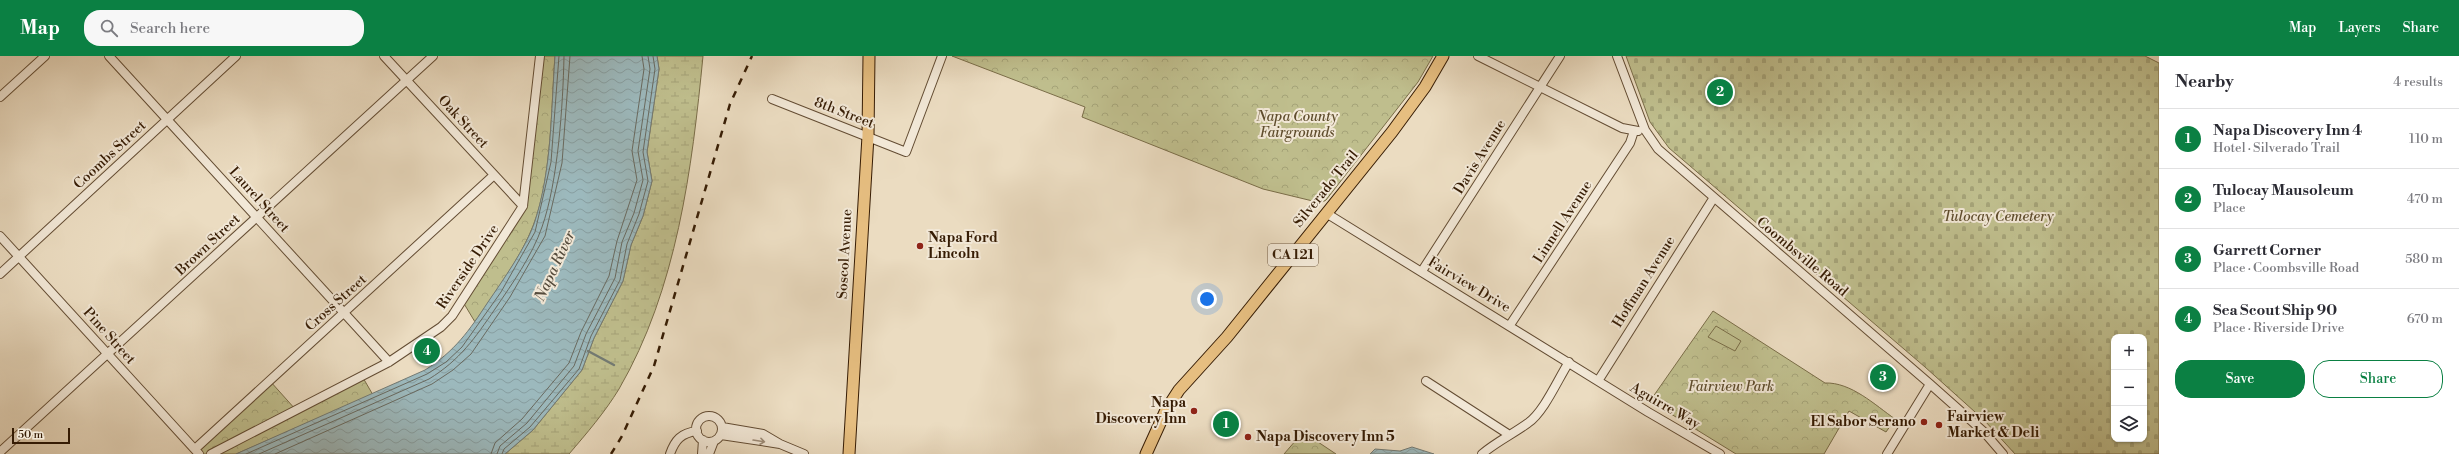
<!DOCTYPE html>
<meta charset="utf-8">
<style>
:root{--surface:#fff;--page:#f7f7f7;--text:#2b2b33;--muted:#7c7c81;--line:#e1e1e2;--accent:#0b8043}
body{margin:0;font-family:"Libre Bodoni",serif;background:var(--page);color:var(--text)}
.controls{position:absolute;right:12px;bottom:12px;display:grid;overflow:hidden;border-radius:8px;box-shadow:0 1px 3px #0004}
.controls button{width:36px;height:36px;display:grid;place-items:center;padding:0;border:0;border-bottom:1px solid var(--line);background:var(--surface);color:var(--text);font:20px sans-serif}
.scale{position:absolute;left:12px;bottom:10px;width:58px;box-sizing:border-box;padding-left:4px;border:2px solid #361c04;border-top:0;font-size:11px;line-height:14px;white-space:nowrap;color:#361c04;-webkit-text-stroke:3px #f2e8d7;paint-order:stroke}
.you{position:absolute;left:1207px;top:243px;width:14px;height:14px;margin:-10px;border:3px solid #fff;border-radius:50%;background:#1a73e8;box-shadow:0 0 0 6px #1a73e833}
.badge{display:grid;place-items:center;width:26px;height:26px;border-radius:50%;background:var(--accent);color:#fff;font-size:13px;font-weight:700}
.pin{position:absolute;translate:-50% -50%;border:2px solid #fff;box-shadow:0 1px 4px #0006}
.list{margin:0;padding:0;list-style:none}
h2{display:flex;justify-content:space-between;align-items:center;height:52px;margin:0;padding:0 16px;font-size:17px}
h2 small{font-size:13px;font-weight:400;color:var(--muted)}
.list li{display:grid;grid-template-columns:26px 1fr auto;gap:12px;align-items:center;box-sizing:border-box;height:60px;padding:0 16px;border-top:1px solid var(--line)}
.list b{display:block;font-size:15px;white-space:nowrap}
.list p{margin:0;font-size:13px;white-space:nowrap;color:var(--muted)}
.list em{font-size:13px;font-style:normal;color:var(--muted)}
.actions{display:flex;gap:8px;padding:12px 16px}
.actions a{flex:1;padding:9px 0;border:1px solid var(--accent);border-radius:16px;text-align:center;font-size:14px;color:var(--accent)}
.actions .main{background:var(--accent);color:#fff}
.icon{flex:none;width:22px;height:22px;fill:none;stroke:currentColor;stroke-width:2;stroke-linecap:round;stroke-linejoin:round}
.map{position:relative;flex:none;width:2159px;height:398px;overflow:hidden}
header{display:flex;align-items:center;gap:24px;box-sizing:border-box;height:56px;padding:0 20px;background:var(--accent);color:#fff}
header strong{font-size:19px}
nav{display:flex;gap:22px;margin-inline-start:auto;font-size:14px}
.search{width:280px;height:36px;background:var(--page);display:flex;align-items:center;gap:10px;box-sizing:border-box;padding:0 14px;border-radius:16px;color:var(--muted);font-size:15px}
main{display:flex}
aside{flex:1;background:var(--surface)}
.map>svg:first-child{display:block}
.forest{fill:url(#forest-crowns);stroke:#7a6d48}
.wetland{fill:url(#wetland-marsh);stroke:#7a6d48}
.cemetery{fill:url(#cemetery-stones);stroke:#7a6d48;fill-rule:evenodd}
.pitch{fill:#bfbe8d;stroke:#7a6d48}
.water{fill:url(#water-waves);stroke:#737a73}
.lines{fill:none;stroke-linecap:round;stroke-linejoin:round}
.shore{stroke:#696a60;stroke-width:1}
.stream{stroke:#737a73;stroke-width:2.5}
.minor-casing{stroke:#634c33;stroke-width:10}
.major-casing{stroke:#361c04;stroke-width:13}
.minor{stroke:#f2e8d7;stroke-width:8}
.major{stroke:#e6be80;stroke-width:11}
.rail{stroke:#361c04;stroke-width:2.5;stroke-dasharray:7 7;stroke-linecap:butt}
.oneway{stroke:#9d8c78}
.poi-dot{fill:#8f2418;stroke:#f2e8d7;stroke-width:1.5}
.labels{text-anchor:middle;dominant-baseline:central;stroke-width:4;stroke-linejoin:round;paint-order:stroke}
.shield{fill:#f2e8d7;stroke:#6e5943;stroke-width:1}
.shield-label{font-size:13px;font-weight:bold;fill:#361c04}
.street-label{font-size:14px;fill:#361c04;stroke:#f2e8d7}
.park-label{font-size:14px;font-style:italic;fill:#5f4d2d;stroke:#f2e8d7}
.poi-label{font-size:14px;font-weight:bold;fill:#361c04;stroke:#f2e8d7;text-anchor:start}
.water-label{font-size:15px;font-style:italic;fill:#554b3c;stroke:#f2e8d7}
</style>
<header>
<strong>Map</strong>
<div class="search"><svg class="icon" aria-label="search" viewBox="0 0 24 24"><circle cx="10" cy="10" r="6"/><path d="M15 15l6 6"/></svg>Search here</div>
<nav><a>Map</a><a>Layers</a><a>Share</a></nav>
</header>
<main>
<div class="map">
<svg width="2159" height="398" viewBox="0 0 2159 398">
<defs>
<pattern id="forest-crowns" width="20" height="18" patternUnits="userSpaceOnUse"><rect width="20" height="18" fill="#bfbe8d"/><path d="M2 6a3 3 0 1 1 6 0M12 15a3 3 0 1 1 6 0" fill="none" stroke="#a5a378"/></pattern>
<pattern id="wetland-marsh" width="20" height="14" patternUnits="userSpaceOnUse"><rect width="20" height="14" fill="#bfbe8d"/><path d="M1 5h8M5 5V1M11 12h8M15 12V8" fill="none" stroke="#a5a378"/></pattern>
<pattern id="cemetery-stones" width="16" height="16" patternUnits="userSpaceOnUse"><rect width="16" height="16" fill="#bfbe8d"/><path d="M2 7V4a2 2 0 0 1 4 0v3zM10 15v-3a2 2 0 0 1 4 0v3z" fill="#a5a378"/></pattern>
<pattern id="water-waves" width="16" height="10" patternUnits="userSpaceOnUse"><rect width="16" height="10" fill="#9cb9bd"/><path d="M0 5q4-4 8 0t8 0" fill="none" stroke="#879ea1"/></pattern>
</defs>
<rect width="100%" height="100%" fill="#ebdcc1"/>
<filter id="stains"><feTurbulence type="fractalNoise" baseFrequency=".005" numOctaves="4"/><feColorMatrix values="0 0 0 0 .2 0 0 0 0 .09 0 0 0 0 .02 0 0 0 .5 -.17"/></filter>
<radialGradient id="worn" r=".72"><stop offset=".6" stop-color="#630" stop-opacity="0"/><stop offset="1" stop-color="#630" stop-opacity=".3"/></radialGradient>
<path class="forest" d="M540,0H555C551,52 552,121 533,170C521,202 494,237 475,266L463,246L523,150Z
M952,0H1433L1418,26L1326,144L1321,147L1263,133L1082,61L1085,51Z
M1713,255L1825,327C1851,326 1875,349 1895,363L1886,376L1849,355L1824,398H1736L1650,345Z
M362,320L373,339L236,398H199L195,393L270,325L296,354Z
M1303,376L1336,398H1284Z"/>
<path class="wetland" d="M657,0H703C692,113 677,233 619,333C605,356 587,377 569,398H505L533,374L582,314L594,282L623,225L631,189L643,160L652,125L647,96L659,13Z"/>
<path class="cemetery" d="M1626,0H2145L2159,7V398H2015L1985,365L1925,311L1669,92L1650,66ZM2114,281H2144V383H2114Z"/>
<path class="pitch" d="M1716,270L1741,285L1735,295L1708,281Z"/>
<path class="water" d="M555,0H657L659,13L647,96L652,125L643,160L631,189L623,225L594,282L582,314L533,374L505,398H236L425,314C455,295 469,275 488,246C503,224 525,193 534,168C552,115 551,55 555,0Z
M1412,391L1434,398H1370L1375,393L1400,395Z"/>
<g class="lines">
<path class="shore" d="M246,398L427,318L446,306L462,291L501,236L535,176L551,106L559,0
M259,398L429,323C460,304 475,282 495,253C512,228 532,200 542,171C558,126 563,49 564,0
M275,398L432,328L453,314L471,298L510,241L545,180L562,107L570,0
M491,398L495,387L522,363L569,307L581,276L609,220L617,185L637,124L632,95L644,13L642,0
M497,398L500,390L527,367L574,310L586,278L615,222L622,186L634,157L643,124L638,95L650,13L648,0
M502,398L504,393L530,371L579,313L591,280L620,224L627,188L639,158L648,125L643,96L655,13L653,0"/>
<path class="stream" d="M588,295L614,309"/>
<g class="minor-casing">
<path id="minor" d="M109,0L389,306
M384,0L523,150
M1478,0L1622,72L1638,75
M1617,0L1645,74L1658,93L1930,328L1984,376L2003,398
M0,41L45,0
M772,43L906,96L942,0
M1326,157L1648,356L1720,398
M0,180L199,398
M1422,215L1560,0
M0,218L236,0
M1510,269L1630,87L1634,75
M1426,325L1508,378
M1598,325L1713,143
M696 373a13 13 0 1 1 26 0a13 13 0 1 1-26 0Z
M721,379L780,388L763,378L722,371
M780,388L804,398
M195,393L494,119
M0,396L433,0
M211,398L389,306L441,271L452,260L523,150L540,0
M670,398C675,384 681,377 697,375
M702,398L703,384
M709,398L714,385
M1482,398C1496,386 1513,378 1528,367C1544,356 1558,323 1569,306
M1887,398L1930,328"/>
</g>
<g class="major-casing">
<path id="major" d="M849,398L868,80L869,0
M1146,398L1166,354L1179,334L1227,281L1392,76L1425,31L1443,0"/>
</g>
<use href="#minor" class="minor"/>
<use href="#major" class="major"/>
<path class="rail" d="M611,398L622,380L654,310L730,48L752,0"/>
</g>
<defs><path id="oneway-shaft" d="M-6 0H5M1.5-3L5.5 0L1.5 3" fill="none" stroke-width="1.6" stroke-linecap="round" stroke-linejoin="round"/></defs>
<use class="oneway" href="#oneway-shaft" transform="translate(759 385) rotate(9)"/>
<g class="poi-dot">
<circle cx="920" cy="190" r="4"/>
<circle cx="1194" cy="355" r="4"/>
<circle cx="1924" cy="366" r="4"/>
<circle cx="1939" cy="369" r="4"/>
<circle cx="1248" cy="381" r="4"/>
</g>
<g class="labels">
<rect class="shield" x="1268" y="188" width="50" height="22" rx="3"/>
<g class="shield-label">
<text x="1293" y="199">CA 121</text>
</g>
<g class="street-label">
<text transform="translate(844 57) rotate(21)">8th Street</text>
<text transform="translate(463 66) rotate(47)">Oak Street</text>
<text transform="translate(110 99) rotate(-43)">Coombs Street</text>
<text transform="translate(1480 101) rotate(-58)">Davis Avenue</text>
<text transform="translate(1326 133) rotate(-51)">Silverado Trail</text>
<text transform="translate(259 144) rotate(48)">Laurel Street</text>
<text transform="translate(1563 166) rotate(-57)">Linnell Avenue</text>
<text transform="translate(208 189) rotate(-43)">Brown Street</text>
<text transform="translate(845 198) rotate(-87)">Soscol Avenue</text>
<text transform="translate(1802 201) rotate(40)">Coombsville Road</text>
<text transform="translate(468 211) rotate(-56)">Riverside Drive</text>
<text transform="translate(1644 226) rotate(-58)">Hoffman Avenue</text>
<text transform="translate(1469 229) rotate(31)">Fairview Drive</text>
<text transform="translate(336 247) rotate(-42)">Cross Street</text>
<text transform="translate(109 280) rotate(48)">Pine Street</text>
<text transform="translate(1665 350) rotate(30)">Aguirre Way</text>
</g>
<g class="park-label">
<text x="1297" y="61">Napa County<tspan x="1297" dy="16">Fairgrounds</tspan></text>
<text x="1998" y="161">Tulocay Cemetery</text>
<text x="1731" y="331">Fairview Park</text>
</g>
<g class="poi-label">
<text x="928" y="182">Napa Ford<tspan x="928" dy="16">Lincoln</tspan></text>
<text x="1186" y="347" text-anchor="end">Napa<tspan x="1186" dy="16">Discovery Inn</tspan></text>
<text x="1947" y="361">Fairview<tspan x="1947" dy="16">Market &amp; Deli</tspan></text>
<text x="1916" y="366" text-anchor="end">El Sabor Serano</text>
<text x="1256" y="381">Napa Discovery Inn 5</text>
</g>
<g class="water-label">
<text transform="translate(555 210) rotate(-65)">Napa River</text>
</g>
</g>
<rect width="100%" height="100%" filter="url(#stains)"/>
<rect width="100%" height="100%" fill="url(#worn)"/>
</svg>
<div class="controls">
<button>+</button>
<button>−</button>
<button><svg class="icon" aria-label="layers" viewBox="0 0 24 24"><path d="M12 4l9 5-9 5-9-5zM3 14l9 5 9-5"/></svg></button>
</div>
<div class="scale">50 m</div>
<div class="you"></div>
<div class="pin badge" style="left:1226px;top:368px">1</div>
<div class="pin badge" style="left:1720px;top:36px">2</div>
<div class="pin badge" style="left:1883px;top:321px">3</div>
<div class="pin badge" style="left:427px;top:295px">4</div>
</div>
<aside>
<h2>Nearby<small>4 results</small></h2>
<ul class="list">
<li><span class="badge">1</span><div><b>Napa Discovery Inn 4</b><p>Hotel · Silverado Trail</p></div><em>110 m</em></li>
<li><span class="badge">2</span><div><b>Tulocay Mausoleum</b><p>Place</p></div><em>470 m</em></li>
<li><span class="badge">3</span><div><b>Garrett Corner</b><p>Place · Coombsville Road</p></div><em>580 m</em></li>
<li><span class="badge">4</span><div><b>Sea Scout Ship 90</b><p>Place · Riverside Drive</p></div><em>670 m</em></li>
</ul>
<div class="actions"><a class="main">Save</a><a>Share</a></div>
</aside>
</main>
